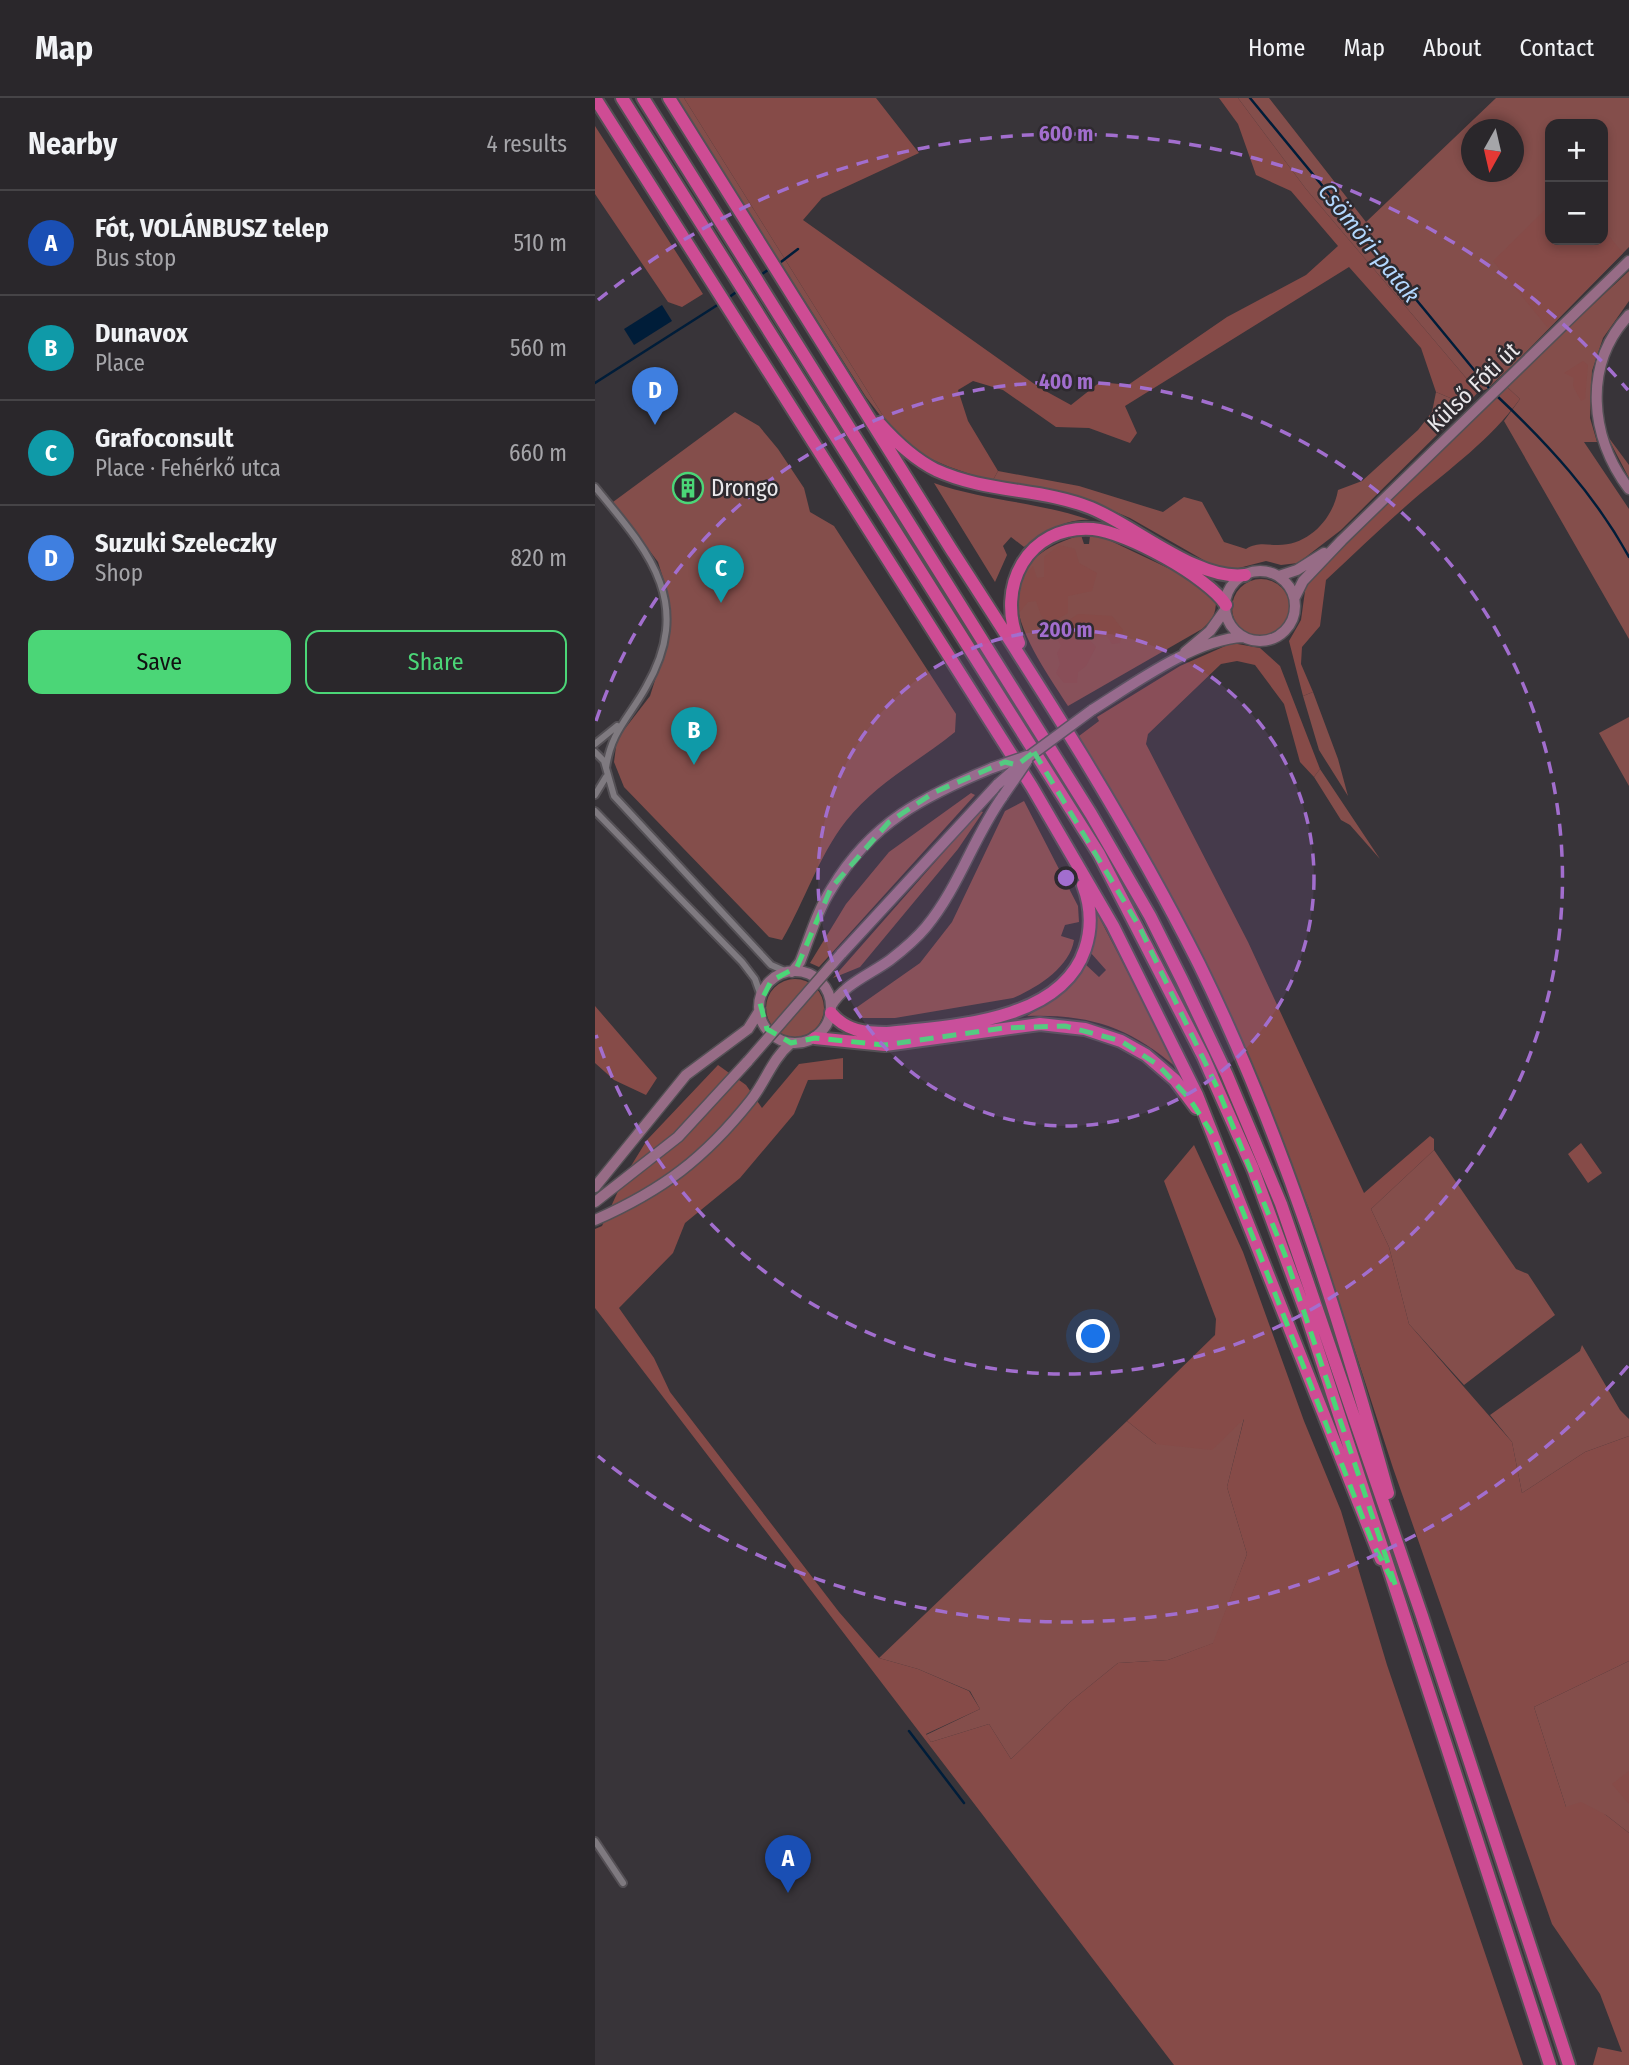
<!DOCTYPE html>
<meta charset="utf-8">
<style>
:root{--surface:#2a272b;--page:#363337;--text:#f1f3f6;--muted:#a5a5a9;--line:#464447;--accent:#4bd677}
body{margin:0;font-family:"Fira Sans Condensed",sans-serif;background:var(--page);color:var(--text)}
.controls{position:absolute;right:21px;top:21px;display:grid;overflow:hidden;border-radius:14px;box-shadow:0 4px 10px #0003}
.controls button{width:63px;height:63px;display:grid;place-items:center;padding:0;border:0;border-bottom:2px solid var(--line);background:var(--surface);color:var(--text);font:35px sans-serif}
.compass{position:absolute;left:866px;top:21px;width:63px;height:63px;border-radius:50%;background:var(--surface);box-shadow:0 4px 10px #0003;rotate:188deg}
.you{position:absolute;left:499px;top:1239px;width:24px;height:24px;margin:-18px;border:5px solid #fff;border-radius:50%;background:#1a73e8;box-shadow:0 0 0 10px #1a73e833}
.badge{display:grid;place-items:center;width:46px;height:46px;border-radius:50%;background:var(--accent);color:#fff;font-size:23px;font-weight:700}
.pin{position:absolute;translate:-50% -58px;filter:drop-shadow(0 2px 4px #0008)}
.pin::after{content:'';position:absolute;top:37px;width:24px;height:21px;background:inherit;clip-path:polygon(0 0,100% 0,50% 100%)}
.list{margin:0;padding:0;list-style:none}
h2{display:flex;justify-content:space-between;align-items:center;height:91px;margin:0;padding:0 28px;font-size:30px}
h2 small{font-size:23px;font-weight:400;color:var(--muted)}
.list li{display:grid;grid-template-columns:46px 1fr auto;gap:21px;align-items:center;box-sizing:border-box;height:105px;padding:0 28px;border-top:2px solid var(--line)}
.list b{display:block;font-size:26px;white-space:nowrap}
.list p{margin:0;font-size:23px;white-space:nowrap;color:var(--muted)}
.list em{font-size:23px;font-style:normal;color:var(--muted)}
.actions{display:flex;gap:14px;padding:21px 28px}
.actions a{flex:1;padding:16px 0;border:2px solid var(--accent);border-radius:14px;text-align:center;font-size:24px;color:var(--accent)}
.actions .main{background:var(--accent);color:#111}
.map{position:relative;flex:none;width:1034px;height:1967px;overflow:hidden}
header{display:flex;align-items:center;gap:42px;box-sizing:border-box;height:98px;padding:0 35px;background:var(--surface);border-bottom:2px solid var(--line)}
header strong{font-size:33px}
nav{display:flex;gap:38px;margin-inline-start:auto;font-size:24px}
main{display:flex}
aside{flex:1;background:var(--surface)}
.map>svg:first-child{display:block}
.green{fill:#844e4b;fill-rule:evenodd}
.forest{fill:#864b48}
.water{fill:#001d39}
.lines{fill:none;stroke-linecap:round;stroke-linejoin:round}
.stream{stroke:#001d39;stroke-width:2.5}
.street-casing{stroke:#545055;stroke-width:10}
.secondary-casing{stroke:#545055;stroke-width:13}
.highway-casing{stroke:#545055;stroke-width:16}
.street{stroke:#7f7a80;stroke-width:6}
.secondary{stroke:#976c86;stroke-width:10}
.highway{stroke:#ce4c94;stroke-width:12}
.secondary-bridge-casing{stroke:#545055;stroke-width:13;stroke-linecap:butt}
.secondary-bridge{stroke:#976c86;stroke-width:10}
.marked{fill:none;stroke:#4bd677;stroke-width:5;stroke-dasharray:14 9;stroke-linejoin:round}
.ring{fill:none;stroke:#a26ece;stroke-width:3.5;stroke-dasharray:12 9}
.labels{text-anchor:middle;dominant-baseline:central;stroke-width:5;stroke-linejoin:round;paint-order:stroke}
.street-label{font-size:23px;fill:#eae8eb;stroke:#2e2a2f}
.poi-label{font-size:23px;fill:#eae8eb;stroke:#2e2a2f;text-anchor:start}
.water-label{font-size:24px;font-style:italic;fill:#b2d7fe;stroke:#2e2a2f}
.centre{fill:#a26ece;stroke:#2e2a2f;stroke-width:3.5}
.ring-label{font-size:21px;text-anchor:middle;font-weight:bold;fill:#a26ece;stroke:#2e2a2f;stroke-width:5;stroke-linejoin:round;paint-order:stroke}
</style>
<header>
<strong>Map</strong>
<nav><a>Home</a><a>Map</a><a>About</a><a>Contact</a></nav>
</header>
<main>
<aside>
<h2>Nearby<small>4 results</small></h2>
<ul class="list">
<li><span class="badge" style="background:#1a4fb4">A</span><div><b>Fót, VOLÁNBUSZ telep</b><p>Bus stop</p></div><em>510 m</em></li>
<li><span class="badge" style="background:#0f9aa8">B</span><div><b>Dunavox</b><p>Place</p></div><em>560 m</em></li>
<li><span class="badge" style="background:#0f9aa8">C</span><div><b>Grafoconsult</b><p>Place · Fehérkő utca</p></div><em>660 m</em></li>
<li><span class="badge" style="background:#3f7fe0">D</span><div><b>Suzuki Szeleczky</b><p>Shop</p></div><em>820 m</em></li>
</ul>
<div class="actions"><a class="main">Save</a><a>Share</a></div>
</aside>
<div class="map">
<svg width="1034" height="1967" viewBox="0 0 1034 1967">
<rect width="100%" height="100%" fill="#383439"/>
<path class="green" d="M81,0H89L300,337L271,299Z
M643,0H674L771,124L901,0H1034V149L924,261L892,291L883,294L711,91ZM955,26H1008V142H955ZM876,32H918V74H876Z
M1034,173V203L1008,240L997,273L995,320L1002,344H989L1034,411V541L909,323L925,301L911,288Z
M841,294L872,307L746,432L703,465L686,467L671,463L636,472L619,468L535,420L483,398L398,382L403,373L484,388L568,414L589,399L607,404L629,444L651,451C663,444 670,447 683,447C714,447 738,421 743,392L767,383L823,332L837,314Z
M140,314L164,328L183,351L209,390L215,414L239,428L361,616L360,634C323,664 281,685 251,723C223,759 210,803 187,842L174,839L29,689L19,664L22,641L55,598L73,541V496L63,464L18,404Z
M1011,336L1034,367V380Z
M339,385C390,403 444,404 495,422C470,420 448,436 429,449L416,439L408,448L412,457L400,484Z
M499,435L594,480L621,502C621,517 617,522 607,531L473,608C432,544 376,470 486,437L489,446H494L495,438Z
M637 510a29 29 0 1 1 58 0a29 29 0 1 1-58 0Z
M718,594L743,661L753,698L724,652L708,598Z
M1034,619V688L1004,635Z
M725,671L785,761L755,727L746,722L719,679Z
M376,695L380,697L224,869L215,865L251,806L294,754Z
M429,703L483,808L484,824L470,827L466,838L479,842C475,869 442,890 418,900L300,920H268L258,912L325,865L357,824L410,713Z
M385,713L388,714L363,751L265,869L238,880Z
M502,815L582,970C534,929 495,916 432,918L462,899L489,865L504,879L511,872L495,854Z
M171 910a29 29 0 1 1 58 0a29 29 0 1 1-58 0Z
M839,1052L921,1171L933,1176L960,1217L869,1287L814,1226L794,1149L776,1111Z
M987,1247L1025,1312L1034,1321V1338L990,1354L927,1395L917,1344L895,1317L985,1253Z
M649,1320L632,1389L652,1456L619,1545L573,1562L523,1565L475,1604L416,1661L394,1626L336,1644L331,1637L385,1611L375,1593L323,1571L284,1560L532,1323L561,1346Z
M1034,1563V1735L1011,1717L971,1709L939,1609Z"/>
<path class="forest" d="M89,0H281L324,55L227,100L208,122L445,290L476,307L505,284L533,287L632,219L711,177L743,148L696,93L661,77L643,26L624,0H643L711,91L883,294L872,307L841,294L826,250L754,169L530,308L542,335L535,345L494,330L461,329L408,292L378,283L363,292L373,323L403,373L398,382C364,374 327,361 300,337Z
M0,28L108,196L87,209L73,204L0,96Z
M955,107V142H1008V131L1028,155L953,230L898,163Z
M988,263L993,267L990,301L986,303L978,288L979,280L969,275Z
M911,288L925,301C895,342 857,369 819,401C789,427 760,455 731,482L725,528L707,549L706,566L718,594L708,598L694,543L706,522L711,486Z
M465,447L480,451L484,465L502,475L497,493L473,498V515L454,526L446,517L441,503L433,504L424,515C424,498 426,481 438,468L442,480L449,479V459Z
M483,516L517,518L528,532L525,545L517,546L512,538L492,539L501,549L491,568L483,574L482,585H469L461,575L465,566L462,555L466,548L462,540L463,530Z
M637,545L665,550L685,568L725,671L719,679L705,664L689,606L660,567L642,563L626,566L553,636L551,646L653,844L769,1095L835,1038L839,1041V1052L776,1111L794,1149L814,1226L917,1344L927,1395L990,1354L1034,1338V1563L939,1609L971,1709L986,1704L1011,1717L1034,1735V1967H998L1003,1949L1027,1954L1005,1896L957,1826L798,1370L714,1111L671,1002L582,810L484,638L504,623L502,619L585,568Z
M0,908L62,980L51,997L19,982L0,965Z
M248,960V981L213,982L199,1016L145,1080L90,1125L78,1155L24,1210L59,1260L75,1294L244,1514L284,1560L323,1571L374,1593L385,1611L331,1636L336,1644L394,1626L416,1661L475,1604L523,1565L573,1562L618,1545L652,1456L632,1389L649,1321L617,1352L561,1346L532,1323L620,1237L621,1221L569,1083L599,1047L648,1154L709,1323L746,1413L792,1567L928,1967H579L0,1210V1131L7,1128L31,1076L52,1042L123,967L151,987L167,1010L204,966Z
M986,1045L1007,1075L993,1085L973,1056Z
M1034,1673V1706L1017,1686Z"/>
<path class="water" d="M67,207L77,223L39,247L29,231Z"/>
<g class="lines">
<path class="stream" d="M655,0L894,290
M182,167L203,151
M164,178L176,170
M133,200L144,192
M0,285L124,206
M902,298C953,346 1000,397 1034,459
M314,1633L369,1705"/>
<g class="street-casing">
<path id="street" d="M0,389C53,453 100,504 51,589C34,620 16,633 11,670
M0,646L22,628
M0,654L9,663L19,698L176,867L192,874
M0,697L11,679
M0,713L147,864L160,881L166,898
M0,1743L28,1785"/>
</g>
<g class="secondary-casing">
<path id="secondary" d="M1034,217C987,267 995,340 1034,391
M630 508a35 35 0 1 1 70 0a35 35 0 1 1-70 0Z
M684,478L702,472L729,455
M700,499L708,483L747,442L1034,163
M590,554L615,533L630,512
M497,612C537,587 600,541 648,539
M246,856L403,686
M164 909a36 36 0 1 1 72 0a36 36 0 1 1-72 0Z
M197,874L205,864C215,839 222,813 237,790C276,725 329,698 397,670
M236,908C249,886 276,876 295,862C308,852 321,841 331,829C364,789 378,740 408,698
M0,1089L91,977L153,931L165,912
M0,1104L83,1039L153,963
M0,1122C68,1092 110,1060 156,1002C171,983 177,961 196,945"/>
</g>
<g class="highway-casing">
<path id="highway" d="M0,0L437,689L518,828L602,997L786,1461
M27,0L504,756L608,958L658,1071L711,1215L955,1967
M48,0L496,716L555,818L587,882L632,977L686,1106L827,1518L974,1967
M74,0C169,150 261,301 356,451C444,587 531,721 604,866C687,1035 743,1215 793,1395
M284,325C300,343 319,361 341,372C391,395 447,390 496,410C542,429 602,483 650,477
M424,545C400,490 432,426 498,431C531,434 613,479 631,507
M236,915C251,933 270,935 292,935C356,928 466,924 490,851C497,830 496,808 488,787
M220,940L290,947L445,926L490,931L526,943L551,957L580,982L601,1010"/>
</g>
<use href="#street" class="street"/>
<use href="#secondary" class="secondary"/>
<use href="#highway" class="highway"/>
<g class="secondary-bridge-casing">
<path id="secondary-bridge" d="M397,670L432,658
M403,686L436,657L497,612
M408,698L432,663
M153,963L246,856"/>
</g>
<use href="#secondary-bridge" class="secondary-bridge"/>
</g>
<path class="marked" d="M439,654L544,828L622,989L690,1157L801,1489L778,1446L618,1037L594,1000L563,967L526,943L470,928L409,930L290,947L220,940L196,945L172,931L165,905L176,883L202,869L236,790L294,724L340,694L410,664L422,667Z"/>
<circle cx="471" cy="780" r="248" fill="#a26ece" fill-opacity=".12"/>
<g class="ring">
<circle cx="471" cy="780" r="248"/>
<path d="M1 623A496 496 0 1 1 1 937"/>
<path d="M1033 1268A744 744 0 0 1 3 1358M3 202A744 744 0 0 1 1033 292"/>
</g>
<defs>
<g id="building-ring" transform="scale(1.575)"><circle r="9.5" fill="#2e2a2f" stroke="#4bd677" stroke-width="1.5"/><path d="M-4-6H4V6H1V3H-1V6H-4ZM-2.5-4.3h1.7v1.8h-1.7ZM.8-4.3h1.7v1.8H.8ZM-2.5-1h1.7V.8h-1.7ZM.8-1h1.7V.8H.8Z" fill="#4bd677"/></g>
</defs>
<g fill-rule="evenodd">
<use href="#building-ring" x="93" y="390"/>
</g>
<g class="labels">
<g class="street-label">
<text transform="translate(878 289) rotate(-44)">Külső Fóti út</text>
</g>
<g class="poi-label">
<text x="116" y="390">Drongo</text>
</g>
<g class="water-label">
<text transform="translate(774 145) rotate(51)">Csömöri-patak</text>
</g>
</g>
<circle cx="471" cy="780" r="10" class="centre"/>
<g class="ring-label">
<text x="471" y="43">600 m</text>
<text x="471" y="291">400 m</text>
<text x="471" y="539">200 m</text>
</g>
</svg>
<div class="controls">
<button>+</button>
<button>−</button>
</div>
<svg class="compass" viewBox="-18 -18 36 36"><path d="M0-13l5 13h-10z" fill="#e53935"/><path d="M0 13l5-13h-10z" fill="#a5a5a9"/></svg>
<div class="you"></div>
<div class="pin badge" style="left:193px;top:1795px;background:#1a4fb4">A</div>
<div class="pin badge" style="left:99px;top:667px;background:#0f9aa8">B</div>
<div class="pin badge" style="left:126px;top:505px;background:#0f9aa8">C</div>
<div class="pin badge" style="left:60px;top:327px;background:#3f7fe0">D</div>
</div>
</main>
